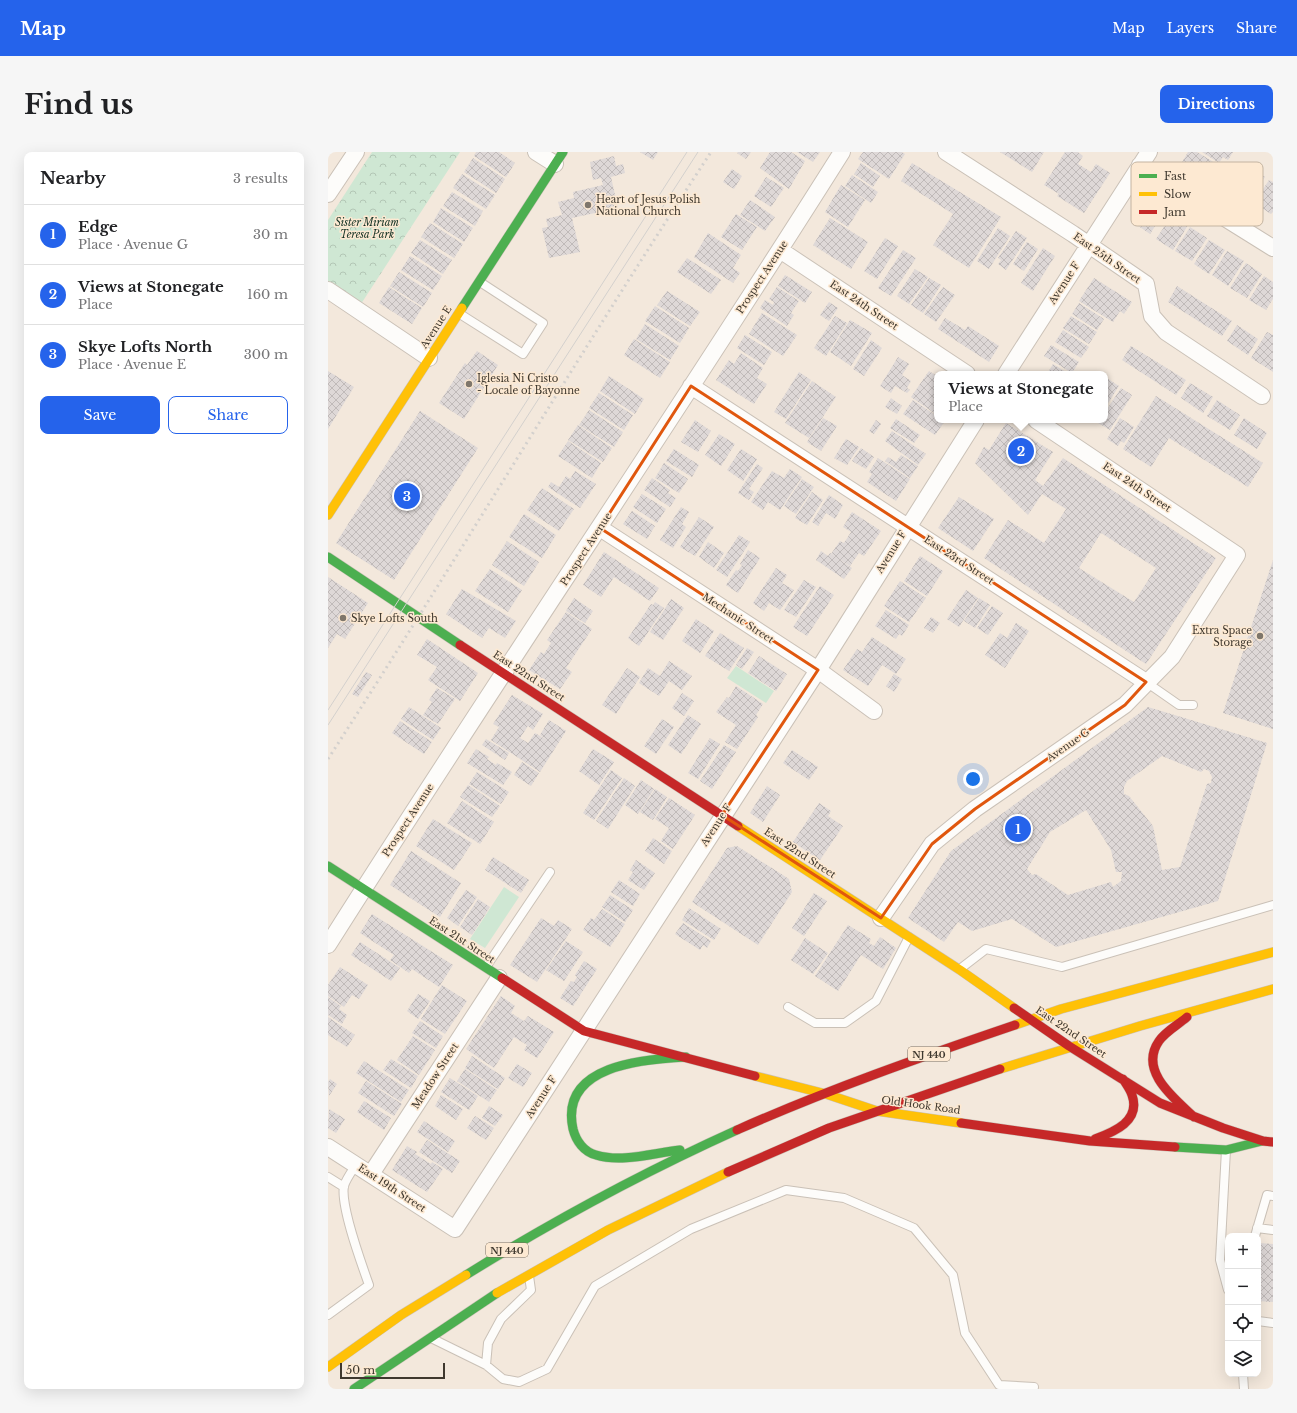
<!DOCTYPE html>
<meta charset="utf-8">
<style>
:root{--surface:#fff;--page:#f6f6f6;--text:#202124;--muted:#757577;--line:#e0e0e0;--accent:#2563eb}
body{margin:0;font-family:"Libre Baskerville",serif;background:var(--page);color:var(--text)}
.controls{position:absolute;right:12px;bottom:12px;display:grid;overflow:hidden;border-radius:8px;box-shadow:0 4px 16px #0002}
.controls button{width:36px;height:36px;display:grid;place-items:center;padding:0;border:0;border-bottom:1px solid var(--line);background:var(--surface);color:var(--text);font:20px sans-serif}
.scale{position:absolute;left:12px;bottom:10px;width:105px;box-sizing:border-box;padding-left:4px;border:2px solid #3f382e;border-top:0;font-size:11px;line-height:14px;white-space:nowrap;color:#3f382e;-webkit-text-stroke:3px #fde9d2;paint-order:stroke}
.you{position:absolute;left:645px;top:627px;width:14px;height:14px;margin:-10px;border:3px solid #fff;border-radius:50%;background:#1a73e8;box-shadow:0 0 0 6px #1a73e833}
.badge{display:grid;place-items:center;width:26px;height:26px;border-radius:50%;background:var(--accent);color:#fff;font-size:13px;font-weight:700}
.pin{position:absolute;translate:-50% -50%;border:2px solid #fff;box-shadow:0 1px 4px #0006}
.popup{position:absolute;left:606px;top:219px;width:174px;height:52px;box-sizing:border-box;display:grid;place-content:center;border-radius:8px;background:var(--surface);filter:drop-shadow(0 1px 3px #0005);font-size:13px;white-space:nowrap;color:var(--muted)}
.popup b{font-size:15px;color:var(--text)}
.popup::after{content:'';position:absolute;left:50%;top:100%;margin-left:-8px;border:8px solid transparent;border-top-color:var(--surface)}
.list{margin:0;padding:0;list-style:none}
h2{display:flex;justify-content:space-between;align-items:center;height:52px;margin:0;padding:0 16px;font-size:17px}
h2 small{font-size:13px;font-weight:400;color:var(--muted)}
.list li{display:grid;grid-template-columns:26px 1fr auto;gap:12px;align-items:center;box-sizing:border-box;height:60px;padding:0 16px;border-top:1px solid var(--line)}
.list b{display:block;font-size:15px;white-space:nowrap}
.list p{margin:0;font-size:13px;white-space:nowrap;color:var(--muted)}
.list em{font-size:13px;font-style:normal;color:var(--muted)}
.actions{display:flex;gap:8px;padding:12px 16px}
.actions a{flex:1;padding:9px 0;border:1px solid var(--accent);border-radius:8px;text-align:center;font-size:14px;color:var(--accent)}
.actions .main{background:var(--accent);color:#fff}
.icon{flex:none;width:22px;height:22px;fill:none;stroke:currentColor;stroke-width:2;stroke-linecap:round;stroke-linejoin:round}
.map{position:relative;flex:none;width:945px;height:1237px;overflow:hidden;border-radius:8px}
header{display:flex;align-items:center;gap:24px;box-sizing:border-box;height:56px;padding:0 20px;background:var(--accent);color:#fff}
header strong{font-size:19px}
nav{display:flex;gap:22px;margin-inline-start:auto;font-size:14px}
.intro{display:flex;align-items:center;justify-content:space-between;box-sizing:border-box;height:96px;padding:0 24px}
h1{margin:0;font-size:28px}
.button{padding:10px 18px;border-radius:8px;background:var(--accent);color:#fff;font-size:14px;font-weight:700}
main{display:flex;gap:24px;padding:0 24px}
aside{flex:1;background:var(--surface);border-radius:8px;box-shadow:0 4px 16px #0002}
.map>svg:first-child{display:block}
.grass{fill:#cfe7d3}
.park{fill:url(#park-crowns)}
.building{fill:url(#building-cross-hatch);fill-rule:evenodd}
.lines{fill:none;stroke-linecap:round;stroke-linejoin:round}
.lane-casing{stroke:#cac1b7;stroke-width:10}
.street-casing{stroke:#cac1b7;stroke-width:18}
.fast-casing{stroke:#cac1b7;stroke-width:10}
.slow-casing{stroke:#cac1b7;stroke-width:10}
.jam-casing{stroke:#cac1b7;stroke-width:10}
.lane{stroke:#fdfcfa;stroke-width:8}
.street{stroke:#fdfcfa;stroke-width:16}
.fast{stroke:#4caf50;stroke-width:9}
.slow{stroke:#ffc107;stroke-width:9}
.jam{stroke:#c62828;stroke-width:9}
.tram{stroke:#d3d0cd;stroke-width:1}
.rail{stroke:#d3d0cd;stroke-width:3;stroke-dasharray:2 4;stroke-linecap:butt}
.marked{fill:none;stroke:#e0570e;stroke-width:3;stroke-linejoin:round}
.poi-dot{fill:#7e766b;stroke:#fde9d2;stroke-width:1.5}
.labels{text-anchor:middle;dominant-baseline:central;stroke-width:3;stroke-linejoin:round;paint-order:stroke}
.shield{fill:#fde9d2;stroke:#786d5f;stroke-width:1}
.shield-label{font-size:9px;font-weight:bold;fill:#3f382e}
.poi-label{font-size:10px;fill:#3f382e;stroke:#fde9d2;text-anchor:start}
.park-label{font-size:10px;font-style:italic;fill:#123123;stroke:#fde9d2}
.street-label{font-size:10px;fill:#3f382e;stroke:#fde9d2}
.key{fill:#fde9d2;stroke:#c4b4a1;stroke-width:1}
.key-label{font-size:11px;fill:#3f382e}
</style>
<header>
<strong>Map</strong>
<nav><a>Map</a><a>Layers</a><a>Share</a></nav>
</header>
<div class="intro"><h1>Find us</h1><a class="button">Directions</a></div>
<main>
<aside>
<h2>Nearby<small>3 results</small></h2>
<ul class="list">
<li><span class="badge">1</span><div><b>Edge</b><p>Place · Avenue G</p></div><em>30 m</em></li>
<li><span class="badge">2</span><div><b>Views at Stonegate</b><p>Place</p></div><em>160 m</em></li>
<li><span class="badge">3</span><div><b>Skye Lofts North</b><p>Place · Avenue E</p></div><em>300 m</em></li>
</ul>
<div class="actions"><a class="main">Save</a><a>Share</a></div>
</aside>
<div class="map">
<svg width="945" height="1237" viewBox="0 0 945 1237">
<defs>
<pattern id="park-crowns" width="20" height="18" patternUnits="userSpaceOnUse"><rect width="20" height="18" fill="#cfe7d3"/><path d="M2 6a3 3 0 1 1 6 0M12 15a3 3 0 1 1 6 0" fill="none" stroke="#b3c7b5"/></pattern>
<pattern id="building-cross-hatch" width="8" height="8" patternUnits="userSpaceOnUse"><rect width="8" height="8" fill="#ded8d7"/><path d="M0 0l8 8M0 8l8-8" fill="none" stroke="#c0bab9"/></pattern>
</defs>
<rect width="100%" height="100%" fill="#f3e8dc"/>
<path class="grass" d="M408,514L446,539L438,551L399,526Z
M176,735L191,745L157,796L142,787Z"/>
<path class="park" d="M44,0H132L31,155L0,133V68Z"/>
<path class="building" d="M148,0H171L187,11L178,25L146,4Z
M312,0H330L325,8Z
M410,0H423L418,7L409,1Z
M442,0H463L477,9L461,37L432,16Z
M469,0H492L485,10Z
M535,0H574L577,2L561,27L530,7Z
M672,0H716L704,20Z
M737,0H750L755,4L750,12L763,20L768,12L782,21L756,61L729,44L731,42L716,33Z
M860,0H869L892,14L882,30L853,12Z
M874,0H905L900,8L895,5L891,11Z
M286,4L288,14L295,12L297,21L283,25L290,56L244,66L252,100L221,106L214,76L220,75L218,67L234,63L230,50L246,46L245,40L275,33L273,26L265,28L262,10Z
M145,6L177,27L168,41L136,20Z
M533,11L552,24L545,35L526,22Z
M584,11L673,65L641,116L605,93L625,62L573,29Z
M920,14L937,25L922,48L905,38Z
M404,17L414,24L406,37L395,30Z
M134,22L167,43L158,57L125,36Z
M524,23L550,40L543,51L517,34Z
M438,25L456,36L443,55L426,44Z
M941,28L945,30V60L943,62L926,51Z
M513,33L537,48L520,75L497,60Z
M124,40L155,59L147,74L115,54Z
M422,48L447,65L437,79L412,63Z
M820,48L837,59L822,82L806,71Z
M113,56L145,76L136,90L105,70Z
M408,62L429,75L414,98L393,85Z
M844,63L860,73L845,98L828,87Z
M502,66L540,90L523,117L485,93Z
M102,71L135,92L126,106L93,85Z
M862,75L879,86L864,109L847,99Z
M670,76L682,84L661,117L649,109Z
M688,79L699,86L678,118L670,112L673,108L670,106Z
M380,81L413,103L405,116L412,121L405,131L366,105Z
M557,86L570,94L549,127L536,119Z
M92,88L124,108L115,122L83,101Z
M881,88L897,98L881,122L866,112Z
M699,90L710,97L696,119L685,112Z
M715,96L727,104L705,139L693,131Z
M575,98L588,106L563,144L550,136Z
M899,99L916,109L900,134L884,123Z
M82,104L114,124L105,138L73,118Z
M359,106L393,128L383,142L349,120Z
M918,111L934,122L919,146L902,136Z
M587,117L600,125L581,152L569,144Z
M71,120L104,141L95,155L62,134Z
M457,123L484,140L477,151L450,134Z
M936,124L945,130V147L938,158L921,148Z
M601,126L613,133L595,161L583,153Z
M766,126L804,150L796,162L792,159L785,170L751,149Z
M849,134L904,169L894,184L840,150Z
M61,135L94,156L84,172L51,151Z
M449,135L471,149L463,161L466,163L459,174L432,156L437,148L445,153L446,150L441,147Z
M615,135L627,143L608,170L596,162Z
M339,139L372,160L362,174L329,153Z
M501,150L510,156L501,169L492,163Z
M751,151L776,167L769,178L744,162Z
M327,154L361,176L352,191L317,169Z
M434,161L469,183L455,204L421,182Z
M507,164L519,171L498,204L486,196Z
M743,164L769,180L761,192L735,176Z
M617,166L637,178L640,174L671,194L661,210L610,177Z
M522,168L544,181L523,214L502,200Z
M317,172L351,194L342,208L308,187Z
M909,173L930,187L920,203L899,189Z
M735,178L761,195L753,206L727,190Z
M939,180L945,183V220L923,206Z
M417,183L444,200L436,213L409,196Z
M306,187L342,210L332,226L296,203Z
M543,188L554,196L536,224L525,217Z
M723,193L751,210L744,221L716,204Z
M803,194L858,228L848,243L794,208Z
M149,199L170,213L136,267L111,251L137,211L139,213Z
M413,201L435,216L429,226L439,232L426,252L388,228L401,208L406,212Z
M570,205L581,212L574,223L583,229L579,236L582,238L579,241L567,234L563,241L552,234Z
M725,212L741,222H719Z
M0,219L26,235L0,277Z
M601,219L609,224V263L583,245Z
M471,220L483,228L458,267L446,260Z
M281,224L316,247L307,262L272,239Z
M780,227L791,234L777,256V231Z
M484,229L508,245L481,286L457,271Z
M862,231L885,245L875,261L853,246Z
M793,236L804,243L782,278L770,271L772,268H777V260Z
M271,241L305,263L296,278L261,256Z
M828,244L935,311L920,335L841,286L823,315L795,297Z
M563,246L574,254L569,262L557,255Z
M585,248L609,264V268L617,269L607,283L575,262Z
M889,248L912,263L902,278L879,264Z
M261,258L295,280L286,295L251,273Z
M92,259L150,296L66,428L8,391Z
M495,266L509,274L493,299L479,290Z
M792,266L806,275L796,291L793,289L790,294L779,287Z
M916,266L939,281L929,297L906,283Z
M568,267L592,283L586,291L562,276Z
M367,268L383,279L370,300L353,290Z
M548,268L553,272L546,282L541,279Z
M678,271L725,300L707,328L715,334L735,306L888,406L818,512L656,406L680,368L716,391L738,357L714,342L700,363L647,311L656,295L661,298ZM773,381L828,416L806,450L751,416Z
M250,273L284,296L275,310L240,288Z
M564,279L598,302L590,313L557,289Z
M391,282L407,292L393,314L377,303Z
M518,287L531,295L519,313L506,306Z
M240,289L273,311L264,326L230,304Z
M533,296L546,305L538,317L524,309Z
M346,297L371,313L364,325L338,309Z
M413,297L429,307L415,329L399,318Z
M573,303L590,314L582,326L557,309L560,305L568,310Z
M550,306L582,327L568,349L539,330L544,322L541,320Z
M336,311L360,327L351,341L327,326Z
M429,312L435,316L421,337L426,340L421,348L410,341Z
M462,317L474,325L452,358L440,350L435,358L423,350L444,319L456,326Z
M247,319L268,332L252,356L220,335L223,330L231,335L238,324L242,327Z
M324,326L342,338L340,341L348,346L342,355L316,338Z
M474,327L486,335L468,362L456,354Z
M214,336L246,357L231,379L199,358Z
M484,340L495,348L479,373L467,366Z
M314,342L338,357L329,371L305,355Z
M501,343L515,353L507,367L498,361L490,374L484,370Z
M631,345L666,367L645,399L610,376Z
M353,355L361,360L354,372L358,375L345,396L332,388Z
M304,359L327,374L319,387L295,372Z
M524,360L553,379L536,404L531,401L522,414L503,402L512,389L516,391L523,380L515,375Z
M196,362L228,383L214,406L181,385Z
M371,365L386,375L367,404L352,395Z
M411,383L422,390L399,425L388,418Z
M179,389L211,410L196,434L164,413Z
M380,390L396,401L386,416L371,405Z
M420,398L432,406L410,441L398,433L408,418L410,419L414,413L412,412Z
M493,399L500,404L502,401L524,416L516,427L488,408Z
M276,400L331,436L322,449L286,425L273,445L255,433Z
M592,404L615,419L599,444L576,429Z
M945,408V577L895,561Z
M448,416L459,423L454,431L466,438L452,458L441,451L436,459L425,451Z
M162,417L194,438L180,460L147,439Z
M0,425L40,451L17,487L9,482L0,496Z
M476,428L488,435L468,465L456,458Z
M572,429L598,446L581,470L556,454Z
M492,434L506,443L479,484L465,475Z
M134,437L188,469L177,486L161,476L154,486L118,462Z
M638,438L650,446L631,475L619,467Z
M246,446L265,459L257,471L238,459Z
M651,446L662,453L647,476L636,469Z
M343,447L356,456L335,488L322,480Z
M327,450L336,456L311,494L300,486L323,452L325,453Z
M664,454L675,461L660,483L649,476Z
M558,458L581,473L574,484L571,482L568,487L547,474Z
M238,460L264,477L238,516L244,520L232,537L201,518L213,500L216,502L223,491L219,488Z
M603,465L612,471L605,481L596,476Z
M368,467L386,479L372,501L354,489Z
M688,471L701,479L677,516L657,503L672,481L679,486Z
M392,481L416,496L401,519L377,504Z
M544,485L578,507L568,522L554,513L540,534L515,518L529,497L534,500Z
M99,487L150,521L132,549L100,528L109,515L89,503Z
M419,496L426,500L414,517L408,513Z
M431,504L459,522L448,539L420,521Z
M341,509L364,524L354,538L341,529L331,544L311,531L320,516L332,524Z
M299,516L312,525L288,562L274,553Z
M38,520L44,523L30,545L24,542Z
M566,522L574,527L566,540L558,534Z
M408,534L435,552L428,563L430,565L409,597L397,590L408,573L388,560L399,545L401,546Z
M109,536L127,547L110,572L95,563L104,550L101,548Z
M354,541L366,549L356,564L344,556Z
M184,543L215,562L205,578L200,574L192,586L200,591L207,581L219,588L212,583L221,568L238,579L212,620L163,588L171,575L165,572Z
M81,555L113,576L105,588L73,567Z
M820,555L939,591L890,749L728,795L684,767L644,779L630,770L616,790L580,766L623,699ZM834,604L873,620L876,617L881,619L884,625L883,631L879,632L852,715L834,718L825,674L801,644L796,642V635L799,629ZM758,658L783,698L788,720H794L793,729L785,735L783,730L740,743L708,722L704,723L699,717L722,680Z
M360,563L373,572L353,602L340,593Z
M334,567L346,575L328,602L316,594Z
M72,569L104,590L96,602L64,581Z
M382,586L392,592L370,627L360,621Z
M158,587L181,601L177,608L154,593Z
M396,593L408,600L384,637L372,629Z
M148,597L161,605L159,607L168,613L169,611L184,620L175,633L139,611Z
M265,597L286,610L271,633L251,619Z
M464,598L490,615L481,628L455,611Z
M194,610L211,621L203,634L186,623Z
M283,618L294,626L266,668L255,661Z
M149,620L181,640L173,652L141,632Z
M296,626L307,634L280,677L268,669Z
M313,628L326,637L310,662L297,653Z
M140,633L172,654L164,665L132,645Z
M439,634L452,643L435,670L422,661Z
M327,637L339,645L325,668L312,660Z
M341,646L367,663L345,697L333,689L341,676L327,667Z
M134,649L166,670L152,692L119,671Z
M491,651L503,659L500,664L515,674L492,708L465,690Z
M105,667L144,691L126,718L88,694Z
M325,686L344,699L336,712L317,699Z
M409,694L461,727L464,740L430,793L364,750L399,696Z
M83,699L133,731L112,765L62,733Z
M165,705L201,728L193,741L157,718Z
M308,708L327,721L316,738L300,728L305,720L302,718Z
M291,728L312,742L305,754L283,740Z
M138,738L149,745L130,774L119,766Z
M486,741L499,749L476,784L464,776Z
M282,743L305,758L297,770L274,755Z
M150,747L162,755L144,783L132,775Z
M361,756L393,777L386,788L354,768Z
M274,757L297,772L282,795L255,778L263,766L266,768Z
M44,762L125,813L111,835L84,817L81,821L62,808L66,803L32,781Z
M213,766L226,774L230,768L244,777L209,830L182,813Z
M355,771L383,789L379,796L375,793L372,798L347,782Z
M520,773L543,787L541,791L546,794L552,785L568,796L555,817L533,803L510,839L487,824Z
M477,786L500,801L485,822L463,808Z
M238,789L255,800L236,829L218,818Z
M32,790L72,816L63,829L23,803Z
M256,809L269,817L245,854L232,846L243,829L246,830L249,825L247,823Z
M12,815L40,833L31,847L24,843L16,855L0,844V833Z
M114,833L139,849L117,882L93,867Z
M90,842L102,849L90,867L79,859Z
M173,844L187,854L183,861L196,869L200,864L226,880L209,906L196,898L199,893L186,885L166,916L138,897Z
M0,845L13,854L11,857L19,863L14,872L0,863Z
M0,865L27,883L19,895L0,883Z
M92,869L115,884L108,896L84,881Z
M85,884L107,898L91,923L69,908Z
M144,904L177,926L170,937L137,916Z
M63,907L90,924L83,936L55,918Z
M36,909L81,938L73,950L28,921Z
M189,912L204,921L195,935L180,926Z
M137,917L169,938L161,950L129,929Z
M122,926L150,944L141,958L113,940Z
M2,927L9,932L1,944L0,930Z
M38,929L74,952L66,964L30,941Z
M113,943L135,957L128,968L107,954Z
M36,949L63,966L56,978L29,960Z
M161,954L175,963L167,974L154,966Z
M1,957L17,967L8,981L0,976Z
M147,964L166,976L158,988L139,976Z
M96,969L127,989L120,1000L89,980Z
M99,988L132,1009L124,1021L91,1000Z
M79,994L89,1000L87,1002L103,1012L104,1010L115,1017L99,1040L64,1018Z
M932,1091L945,1092V1150L930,1149V1112Z"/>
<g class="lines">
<g class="lane-casing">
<path id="lane" d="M132,162L195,202L215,171L152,130
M818,530L851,553H865
M158,815L222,720
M632,817L658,797L734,815L945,753
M460,855L487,871H517L548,849L581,785
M898,998L892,1108L900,1138
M0,1025L16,1035
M929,1076L945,1078
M927,1084L939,1043L945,1044
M0,1163L41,1133C34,1113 12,1054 16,1034C18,1027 24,1019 28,1013
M930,1169L945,1171
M103,1186L158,1213L175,1227L191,1230L219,1217L267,1134L363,1077L458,1038L516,1046L586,1076L625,1123L637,1181L671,1233L706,1235
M158,1213L160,1191L173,1167L203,1138L201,1124
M915,1222L916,1237"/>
</g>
<g class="street-casing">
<path id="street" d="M208,0L227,12
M618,0L745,82L818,132L824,164L838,180L934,244
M812,13L945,96
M0,42L28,0
M452,98L639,222
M0,138L101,206
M678,222L821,0
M363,234L818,530
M272,376L490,518L546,559
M553,766L604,692L647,657L797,553L844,505L909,403L708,268
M0,793C168,527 346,267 514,0
M0,995L127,1077L490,518L648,268
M43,1022L171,826"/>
</g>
<g class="fast-casing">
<path id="fast" d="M134,156L235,0
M0,405L132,493
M0,714L174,826
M847,995L898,998L934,989
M352,998C325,1001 294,1011 268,1003C256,1000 248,989 245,977C231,913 316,907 358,905
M138,1123C225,1069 316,1020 409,978
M26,1237L169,1141"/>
</g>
<g class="slow-casing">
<path id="slow" d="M0,363L134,156
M410,674L632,818L686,856
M687,873L733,857L945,800
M672,917L812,874L945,837
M427,924L498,942L549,959L633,971
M169,1141L280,1078L400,1020
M0,1215L73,1163L138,1123"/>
</g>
<g class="jam-casing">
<path id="jam" d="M132,493L410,674
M174,826L256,879L427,924
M686,856L741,894L832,951L895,976L935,989L945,990
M859,865C850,873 838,879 831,889C810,919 847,947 866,965
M633,971L762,989L847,995
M409,978C499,938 593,905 687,873
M767,987C786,980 813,969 804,943C802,937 798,932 795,927
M400,1020L501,976L672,917"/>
</g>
<use href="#lane" class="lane"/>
<use href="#street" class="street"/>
<use href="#fast" class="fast"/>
<use href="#slow" class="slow"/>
<use href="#jam" class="jam"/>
<path class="tram" d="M0,558L359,0
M0,573L370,0"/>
<path class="rail" d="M0,607C130,406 252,200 383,0"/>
</g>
<path class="marked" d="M363,234L818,530L797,553L647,657L604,692L553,766L394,663L490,518L272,376Z"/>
<g class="poi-dot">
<circle cx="260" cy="53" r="4"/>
<circle cx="141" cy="232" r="4"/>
<circle cx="15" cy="466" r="4"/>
<circle cx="932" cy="484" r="4"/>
</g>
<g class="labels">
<g class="shield">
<rect x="580" y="895" width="42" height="14" rx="3"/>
<rect x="158" y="1091" width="42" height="14" rx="3"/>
</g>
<g class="shield-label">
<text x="601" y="902">NJ 440</text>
<text x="179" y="1098">NJ 440</text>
</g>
<g class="poi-label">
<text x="268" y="47">Heart of Jesus Polish<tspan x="268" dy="12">National Church</tspan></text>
<text x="149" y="226">Iglesia Ni Cristo<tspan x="149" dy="12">- Locale of Bayonne</tspan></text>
<text x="23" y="466">Skye Lofts South</text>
<text x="924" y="478" text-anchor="end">Extra Space<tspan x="924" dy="12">Storage</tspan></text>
</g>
<g class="park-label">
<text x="39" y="70">Sister Miriam<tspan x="39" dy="12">Teresa Park</tspan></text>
</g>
<g class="street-label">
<text transform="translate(779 106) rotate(35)">East 25th Street</text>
<text transform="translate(434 125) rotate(-57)">Prospect Avenue</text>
<text transform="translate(736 131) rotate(-57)">Avenue F</text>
<text transform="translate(536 153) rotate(34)">East 24th Street</text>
<text transform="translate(108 175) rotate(-57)">Avenue E</text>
<text transform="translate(809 335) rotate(34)">East 24th Street</text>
<text transform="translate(258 397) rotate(-57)">Prospect Avenue</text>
<text transform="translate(563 400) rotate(-58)">Avenue F</text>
<text transform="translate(631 408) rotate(33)">East 23rd Street</text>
<text transform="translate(410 466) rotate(33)">Mechanic Street</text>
<text transform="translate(201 524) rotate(33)">East 22nd Street</text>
<text transform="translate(740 593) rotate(-35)">Avenue G</text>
<text transform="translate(80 668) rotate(-57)">Prospect Avenue</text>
<text transform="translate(388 673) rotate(-57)">Avenue F</text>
<text transform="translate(472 701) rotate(33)">East 22nd Street</text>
<text transform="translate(134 788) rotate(33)">East 21st Street</text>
<text transform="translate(743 880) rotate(34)">East 22nd Street</text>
<text transform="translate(107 924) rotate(-57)">Meadow Street</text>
<text transform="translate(213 945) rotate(-57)">Avenue F</text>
<text transform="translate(593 953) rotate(8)">Old Hook Road</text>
<text transform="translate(64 1036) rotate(33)">East 19th Street</text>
</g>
</g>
<rect x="803" y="10" width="132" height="64" rx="6" class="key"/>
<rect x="811" y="22" width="18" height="4" fill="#4caf50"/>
<rect x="811" y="40" width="18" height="4" fill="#ffc107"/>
<rect x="811" y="58" width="18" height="4" fill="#c62828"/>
<g class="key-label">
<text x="836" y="28">Fast</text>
<text x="836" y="46">Slow</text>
<text x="836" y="64">Jam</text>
</g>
</svg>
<div class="controls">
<button>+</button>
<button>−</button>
<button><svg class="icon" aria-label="locate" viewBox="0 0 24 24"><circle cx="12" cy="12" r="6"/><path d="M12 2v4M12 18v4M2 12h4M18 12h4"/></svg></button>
<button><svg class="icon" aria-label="layers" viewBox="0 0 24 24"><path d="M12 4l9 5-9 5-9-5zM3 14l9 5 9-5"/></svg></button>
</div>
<div class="scale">50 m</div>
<div class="you"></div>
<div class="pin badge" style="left:690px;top:677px">1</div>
<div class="pin badge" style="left:693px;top:299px">2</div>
<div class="popup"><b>Views at Stonegate</b>Place</div>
<div class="pin badge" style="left:79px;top:344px">3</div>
</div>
</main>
